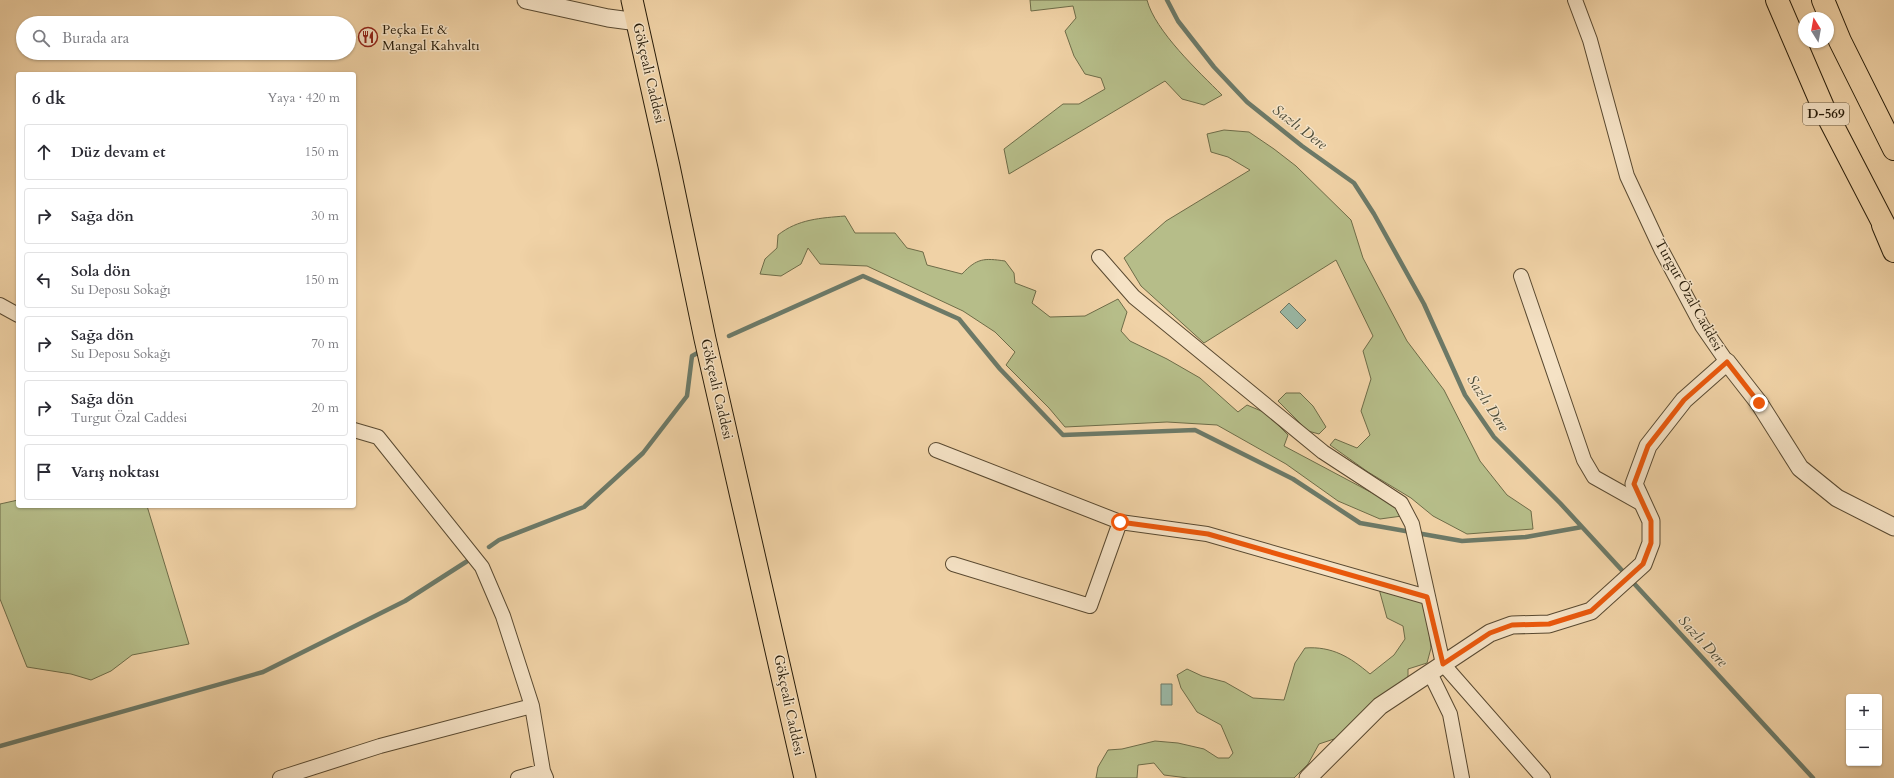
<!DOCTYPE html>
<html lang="tr">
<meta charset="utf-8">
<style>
:root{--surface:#fff;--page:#f7f7f7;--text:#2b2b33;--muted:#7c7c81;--line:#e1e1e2}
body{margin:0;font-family:Cardo,serif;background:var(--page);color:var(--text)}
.controls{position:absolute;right:12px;bottom:12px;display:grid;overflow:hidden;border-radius:4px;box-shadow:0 1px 3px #0004}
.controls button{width:36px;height:36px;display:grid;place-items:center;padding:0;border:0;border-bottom:1px solid var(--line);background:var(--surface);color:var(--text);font:20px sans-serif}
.compass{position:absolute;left:1798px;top:12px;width:36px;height:36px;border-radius:50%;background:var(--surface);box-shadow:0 1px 3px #0004;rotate:349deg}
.stop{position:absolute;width:12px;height:12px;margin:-9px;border:3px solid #ea580c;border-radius:50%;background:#fff}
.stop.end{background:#ea580c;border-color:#fff;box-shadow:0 1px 4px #0008}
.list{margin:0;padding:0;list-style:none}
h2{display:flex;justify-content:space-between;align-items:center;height:52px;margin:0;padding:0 16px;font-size:17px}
h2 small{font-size:13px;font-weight:400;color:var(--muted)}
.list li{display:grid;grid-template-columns:26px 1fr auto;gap:12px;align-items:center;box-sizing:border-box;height:56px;margin:0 8px 8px;padding:0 8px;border:1px solid var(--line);border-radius:4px}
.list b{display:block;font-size:15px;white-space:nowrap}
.list p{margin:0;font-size:13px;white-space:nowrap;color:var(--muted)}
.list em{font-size:13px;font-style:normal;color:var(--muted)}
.icon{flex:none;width:22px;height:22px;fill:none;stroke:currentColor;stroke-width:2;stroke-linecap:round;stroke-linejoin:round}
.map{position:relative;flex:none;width:1894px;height:778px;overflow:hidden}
.search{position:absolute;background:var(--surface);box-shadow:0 1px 3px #0004;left:16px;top:16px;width:340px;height:44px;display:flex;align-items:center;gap:10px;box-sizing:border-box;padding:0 14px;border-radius:22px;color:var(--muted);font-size:15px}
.panel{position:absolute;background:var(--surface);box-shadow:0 1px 3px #0004;left:16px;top:72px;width:340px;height:436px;border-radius:4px}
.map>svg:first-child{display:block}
.green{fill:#b6bd89;stroke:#6e6c48}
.water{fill:#9ab8a6;stroke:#6c7967}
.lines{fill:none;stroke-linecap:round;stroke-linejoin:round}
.stream{stroke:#6c7967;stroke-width:4.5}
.minor-casing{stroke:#594930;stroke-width:16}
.tertiary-casing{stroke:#594930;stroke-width:19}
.primary-casing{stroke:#271b08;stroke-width:23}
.trunk-casing{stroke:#271b08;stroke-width:24}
.motorway-casing{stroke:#271b08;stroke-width:24}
.minor{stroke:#f5e2c5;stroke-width:14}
.tertiary{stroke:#f5e2c5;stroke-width:17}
.primary{stroke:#f0d2a6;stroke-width:21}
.trunk{stroke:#f0d2a6;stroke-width:22}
.motorway{stroke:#f0d2a6;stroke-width:22}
.route{stroke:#ea580c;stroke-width:5}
.labels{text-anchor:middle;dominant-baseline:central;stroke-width:3;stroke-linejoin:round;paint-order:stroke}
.shield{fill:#f5e2c5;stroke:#655741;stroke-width:1}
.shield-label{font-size:13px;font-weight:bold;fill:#271b08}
.poi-label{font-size:14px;fill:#271b08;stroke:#f5e2c5;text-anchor:start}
.street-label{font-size:14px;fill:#271b08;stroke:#f5e2c5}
.water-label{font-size:15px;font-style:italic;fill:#4a4a37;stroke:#f5e2c5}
</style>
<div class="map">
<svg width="1894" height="778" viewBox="0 0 1894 778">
<rect width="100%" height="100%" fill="#f0d2a6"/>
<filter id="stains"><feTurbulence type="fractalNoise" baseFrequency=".005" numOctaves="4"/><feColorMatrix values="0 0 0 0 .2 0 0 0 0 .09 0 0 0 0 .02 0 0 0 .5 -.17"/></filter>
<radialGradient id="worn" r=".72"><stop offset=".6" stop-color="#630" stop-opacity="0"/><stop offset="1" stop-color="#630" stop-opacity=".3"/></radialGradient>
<path class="green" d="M1030,0H1147C1155,31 1199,72 1222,95L1204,105L1182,99L1165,81L1009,174L1004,149L1063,104H1079L1105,89L1101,78L1085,74L1074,56L1065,31L1076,18L1073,6L1031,11Z
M1224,130L1249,132L1274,149L1296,166L1351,220L1363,258L1407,341L1444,390L1480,461L1507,495L1531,511L1533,529L1467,534L1433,516L1411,498L1368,472L1330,445L1335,439L1357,448L1370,435L1361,411L1371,379L1363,351L1373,336L1336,260L1204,343L1141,286L1124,258L1166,221L1250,170L1228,157L1211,152L1207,134Z
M845,216L855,233H895L907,248L923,252L927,265L962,274C977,258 984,258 1005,261L1014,273L1015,283L1036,291L1032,303L1050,317L1085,316L1118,299L1127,312L1121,331L1130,341L1167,359L1200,378L1238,412L1247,405L1266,413L1288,435L1284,446L1393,504L1402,516L1380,519L1338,501L1286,464L1217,425L1167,422L1065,427L1049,408L1006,365L1015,352L995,332L963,311L867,266L820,264L808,248L801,264L781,276L760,274L765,259L777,248L778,235C798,219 821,218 845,216Z
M1286,393H1300L1313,406L1326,427L1319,434L1308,431L1278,401Z
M18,500V506H147L189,644L132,655L111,671L91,680L71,674L27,667L0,599V504Z
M1379,589L1411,592L1426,607L1431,648L1427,663L1408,669V680L1343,736L1319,744L1308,764L1294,778H1188L1164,775L1154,763L1138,765L1137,778H1096L1098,767L1108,750L1122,749L1155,741L1178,743L1204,749L1218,758H1229L1233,753L1221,725L1197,712L1181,688L1177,675L1187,669L1202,676L1225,682L1253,698L1284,700L1295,663L1305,648C1332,646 1350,657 1370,674L1394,655L1405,639L1403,626L1387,618Z"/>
<path class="water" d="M1289,303L1306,320L1297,329L1280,312Z
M1161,684H1172V705H1161Z"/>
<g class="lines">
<path class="stream" d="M1167,0L1178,21L1214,67L1247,102L1302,146L1354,183L1374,214L1424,304L1465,395L1494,437L1560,503L1813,778
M729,336L863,276L959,319L1000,369L1063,435L1195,430L1293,479L1360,523L1462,541L1526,537L1582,527
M489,547L499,540L584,507L643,453L687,396L692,356L703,350
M0,746L263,672L405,601L469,560"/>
<g class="minor-casing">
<path id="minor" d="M1575,0L1590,40L1627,176L1662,251L1702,326L1727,362
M1099,257L1134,297L1323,452L1401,503L1412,524L1443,664L1543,778
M1521,276L1584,460L1594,477L1644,505
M0,305L18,315
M354,430L378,437L482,567L503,616L532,706L543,771L546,778
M936,450L1120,522L1207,534L1427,597
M953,564L1090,606L1120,522
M1430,673L1450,714L1462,778
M280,778L380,746L532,706
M518,778L543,771"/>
</g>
<g class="tertiary-casing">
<path id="tertiary" d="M526,0L608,18L638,22
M1308,778L1380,706L1490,633L1512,625L1549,624L1591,611L1643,564L1651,543V521L1634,484L1648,446L1684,400L1727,362L1759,403L1800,468L1837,498L1894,527"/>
</g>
<g class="primary-casing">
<path id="primary" d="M632,0L669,166L705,339L805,778"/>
</g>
<g class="trunk-casing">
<path id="trunk" d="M1777,0L1823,107L1893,242
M1823,0L1840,41L1894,149"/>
</g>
<g class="motorway-casing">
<path id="motorway" d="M1883,225L1894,251"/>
</g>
<use href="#minor" class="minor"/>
<use href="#tertiary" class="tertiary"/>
<use href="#primary" class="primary"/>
<use href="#trunk" class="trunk"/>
<use href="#motorway" class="motorway"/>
</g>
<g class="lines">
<path class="route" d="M1120,522L1208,534L1427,597L1443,664L1490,633L1512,625L1549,624L1591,611L1643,564L1651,543V521L1634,484L1648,446L1684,400L1727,362L1759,403"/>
</g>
<defs>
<g id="restaurant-ring" transform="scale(1)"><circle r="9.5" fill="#f5e2c5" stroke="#8f2418" stroke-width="1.5"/><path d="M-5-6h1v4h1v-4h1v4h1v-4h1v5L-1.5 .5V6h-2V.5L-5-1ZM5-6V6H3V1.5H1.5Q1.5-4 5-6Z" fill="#8f2418"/></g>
</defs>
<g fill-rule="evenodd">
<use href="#restaurant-ring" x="368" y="37"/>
</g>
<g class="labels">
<rect class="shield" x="1803" y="103" width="46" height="22" rx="3"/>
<g class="shield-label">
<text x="1826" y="114">D-569</text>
</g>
<g class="poi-label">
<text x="382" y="29">Peçka Et &amp;<tspan x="382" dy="16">Mangal Kahvaltı</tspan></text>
</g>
<g class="street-label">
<text transform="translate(649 73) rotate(77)">Gökçeali Caddesi</text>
<text transform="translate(1689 295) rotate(61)">Turgut Özal Caddesi</text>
<text transform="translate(717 389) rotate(77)">Gökçeali Caddesi</text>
<text transform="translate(789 705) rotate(78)">Gökçeali Caddesi</text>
</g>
<g class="water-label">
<text transform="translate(1300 127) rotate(37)">Sazlı Dere</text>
<text transform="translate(1488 403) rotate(57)">Sazlı Dere</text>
<text transform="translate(1703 641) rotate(47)">Sazlı Dere</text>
</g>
</g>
<rect width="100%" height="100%" filter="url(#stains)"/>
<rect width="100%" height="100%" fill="url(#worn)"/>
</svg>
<div class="controls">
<button>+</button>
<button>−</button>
</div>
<svg class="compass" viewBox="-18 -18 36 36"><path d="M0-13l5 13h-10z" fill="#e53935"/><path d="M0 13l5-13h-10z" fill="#7c7c81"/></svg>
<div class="stop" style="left:1120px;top:522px"></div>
<div class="stop end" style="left:1759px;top:403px"></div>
<div class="search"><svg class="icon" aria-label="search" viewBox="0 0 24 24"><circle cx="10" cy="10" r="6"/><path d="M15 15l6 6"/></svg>Burada ara</div>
<section class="panel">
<h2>6 dk<small>Yaya · 420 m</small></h2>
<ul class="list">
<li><svg class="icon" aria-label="ahead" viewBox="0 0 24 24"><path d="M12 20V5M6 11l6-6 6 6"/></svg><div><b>Düz devam et</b></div><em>150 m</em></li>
<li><svg class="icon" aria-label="right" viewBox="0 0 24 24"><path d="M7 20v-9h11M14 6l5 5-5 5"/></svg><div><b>Sağa dön</b></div><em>30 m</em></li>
<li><svg class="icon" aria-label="left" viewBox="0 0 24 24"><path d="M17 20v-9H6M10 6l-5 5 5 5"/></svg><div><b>Sola dön</b><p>Su Deposu Sokağı</p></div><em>150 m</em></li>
<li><svg class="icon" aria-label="right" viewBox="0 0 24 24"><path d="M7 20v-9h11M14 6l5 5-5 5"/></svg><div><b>Sağa dön</b><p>Su Deposu Sokağı</p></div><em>70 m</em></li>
<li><svg class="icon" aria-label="right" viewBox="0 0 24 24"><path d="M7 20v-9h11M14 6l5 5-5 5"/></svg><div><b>Sağa dön</b><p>Turgut Özal Caddesi</p></div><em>20 m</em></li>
<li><svg class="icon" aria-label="arrive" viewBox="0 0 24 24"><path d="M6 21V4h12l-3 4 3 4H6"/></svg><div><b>Varış noktası</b></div></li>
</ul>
</section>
</div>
